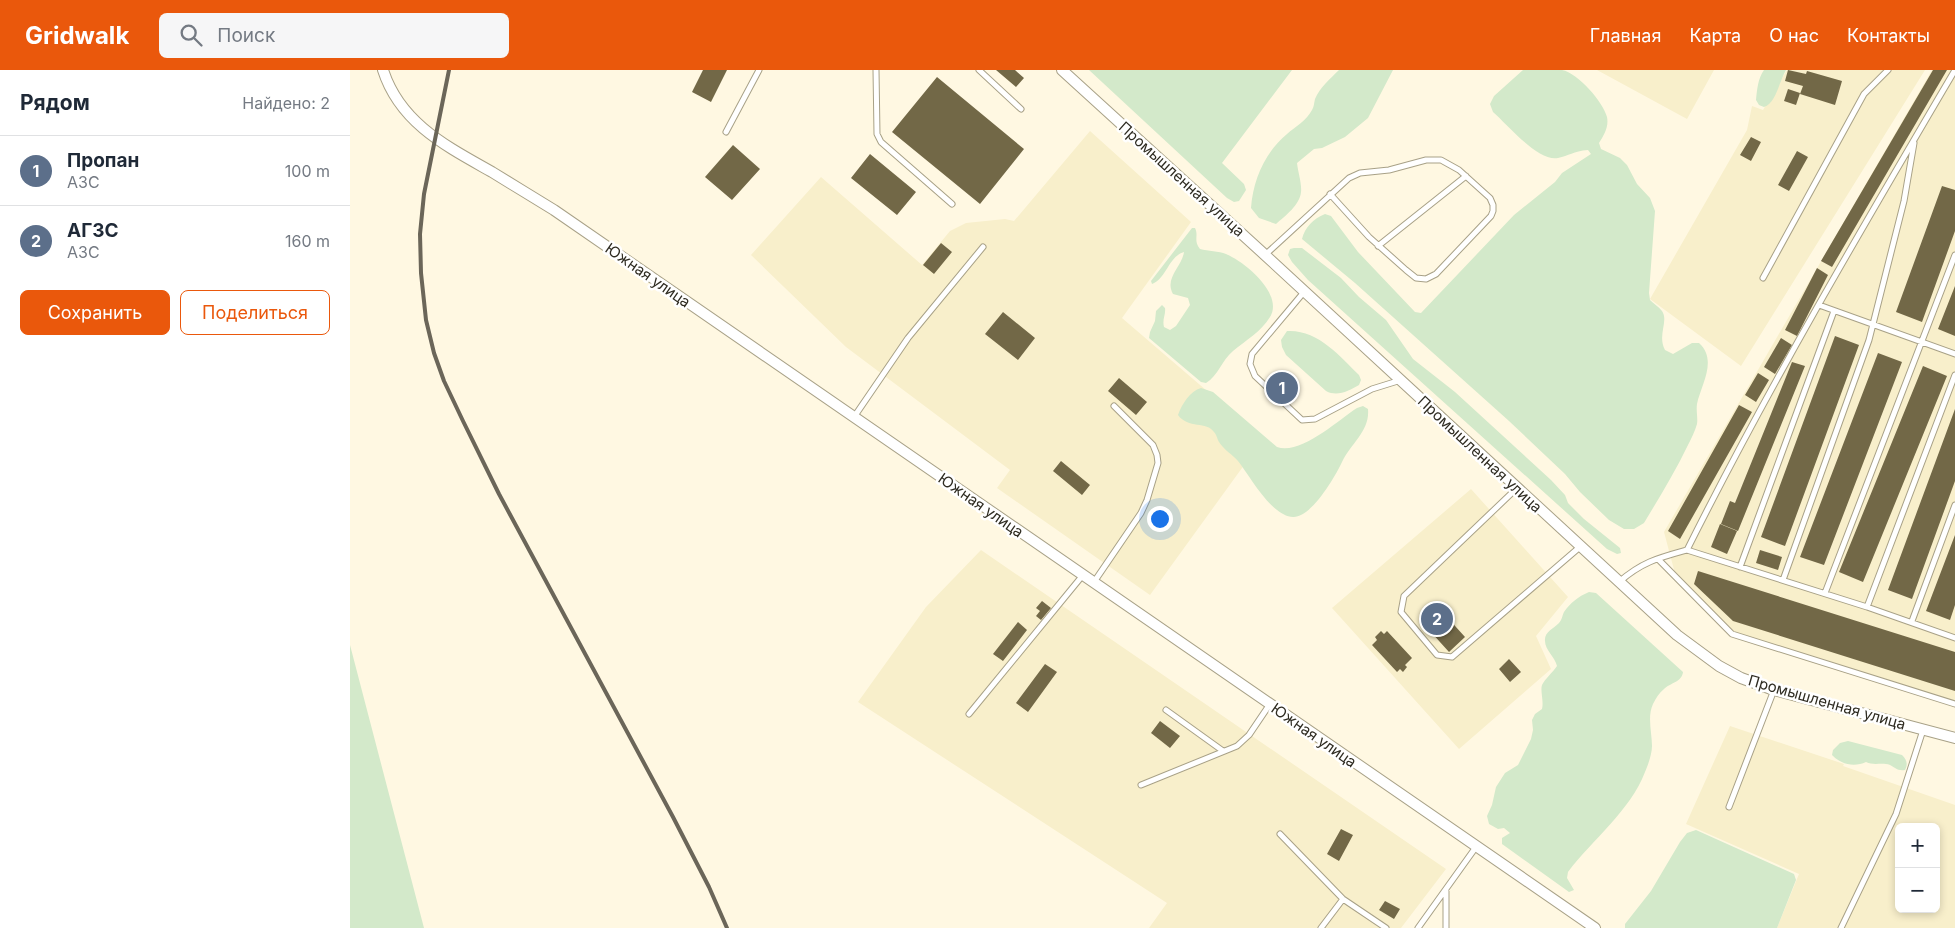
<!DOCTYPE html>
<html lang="ru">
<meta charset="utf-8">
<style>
:root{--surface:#fff;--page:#f6f6f7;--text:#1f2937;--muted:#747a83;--line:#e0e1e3;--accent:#ea580c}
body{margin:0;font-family:Inter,sans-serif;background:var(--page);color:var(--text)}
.controls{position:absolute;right:15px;bottom:15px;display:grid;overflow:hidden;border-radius:8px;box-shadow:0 2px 8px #0003}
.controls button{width:45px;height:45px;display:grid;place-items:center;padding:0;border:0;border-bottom:1px solid var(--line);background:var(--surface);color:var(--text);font:25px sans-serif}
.you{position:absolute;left:809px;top:448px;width:18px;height:18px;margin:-12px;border:4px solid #fff;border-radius:50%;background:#1a73e8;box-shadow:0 0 0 8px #1a73e833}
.badge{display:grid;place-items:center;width:32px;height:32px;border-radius:50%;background:var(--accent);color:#fff;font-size:16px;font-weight:700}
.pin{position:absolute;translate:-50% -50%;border:2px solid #fff;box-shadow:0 1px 5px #0006}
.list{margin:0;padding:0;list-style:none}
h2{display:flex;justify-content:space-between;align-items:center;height:65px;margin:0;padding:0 20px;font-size:21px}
h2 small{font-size:16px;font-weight:400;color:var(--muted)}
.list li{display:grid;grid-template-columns:32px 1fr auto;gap:15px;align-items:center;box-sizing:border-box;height:70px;padding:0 20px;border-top:1px solid var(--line)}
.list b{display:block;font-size:19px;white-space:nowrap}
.list p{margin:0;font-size:16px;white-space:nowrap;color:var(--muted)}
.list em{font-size:16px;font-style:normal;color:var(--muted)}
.actions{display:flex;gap:10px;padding:15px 20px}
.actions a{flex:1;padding:11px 0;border:1px solid var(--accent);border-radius:8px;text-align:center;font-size:18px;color:var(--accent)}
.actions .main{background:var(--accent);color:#fff}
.icon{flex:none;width:28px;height:28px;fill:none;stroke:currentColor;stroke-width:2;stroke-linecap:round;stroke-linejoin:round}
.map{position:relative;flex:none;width:1605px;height:858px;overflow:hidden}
header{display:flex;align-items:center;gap:30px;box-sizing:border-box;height:70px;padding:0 25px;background:var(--accent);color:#fff}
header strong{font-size:24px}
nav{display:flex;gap:28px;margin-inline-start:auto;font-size:18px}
.search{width:350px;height:45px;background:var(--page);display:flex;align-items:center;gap:12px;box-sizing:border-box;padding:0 18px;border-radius:8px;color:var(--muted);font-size:19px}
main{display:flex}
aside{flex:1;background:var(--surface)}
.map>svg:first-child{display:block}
.built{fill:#f8efcb;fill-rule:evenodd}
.green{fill:#d3e9ca}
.building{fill:#726847}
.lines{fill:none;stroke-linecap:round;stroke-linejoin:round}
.service-casing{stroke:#a8a187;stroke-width:7}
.minor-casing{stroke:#a8a187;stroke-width:12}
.service{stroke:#fff;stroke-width:5}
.minor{stroke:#fff;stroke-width:10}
.rail{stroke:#6b6659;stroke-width:4}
.labels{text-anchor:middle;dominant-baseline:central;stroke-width:5;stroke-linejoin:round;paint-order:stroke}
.street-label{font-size:15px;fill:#2f2c22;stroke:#fff}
</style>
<header>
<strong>Gridwalk</strong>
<div class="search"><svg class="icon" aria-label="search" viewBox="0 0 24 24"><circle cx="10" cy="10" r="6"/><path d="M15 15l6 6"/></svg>Поиск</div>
<nav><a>Главная</a><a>Карта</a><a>О нас</a><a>Контакты</a></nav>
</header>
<main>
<aside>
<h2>Рядом<small>Найдено: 2</small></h2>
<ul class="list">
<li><span class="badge" style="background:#5c6f8a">1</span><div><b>Пропан</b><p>АЗС</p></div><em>100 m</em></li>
<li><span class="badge" style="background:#5c6f8a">2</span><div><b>АГЗС</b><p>АЗС</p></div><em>160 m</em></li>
</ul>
<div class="actions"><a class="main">Сохранить</a><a>Поделиться</a></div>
</aside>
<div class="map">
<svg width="1605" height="858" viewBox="0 0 1605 858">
<rect width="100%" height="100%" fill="#fff8e2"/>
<path class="built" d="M1247,0H1364L1337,49Z
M1437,0H1575L1391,296L1300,229L1397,60L1402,36L1413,40Z
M1582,0H1605V637L1381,567L1327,511L1314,462Z
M740,61L841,152L772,248L913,369L800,525L647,418L660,400L496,277L401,185L471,107L572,195L600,161L616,153L655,149L664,151Z
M1121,419L1218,527L1186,566L1201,599L1109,679L982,538Z
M631,480L1096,799L1051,858H799L817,833L508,632L576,537Z
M1380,656L1494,694L1493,696L1605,735V858H1427L1449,804L1336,754ZM1549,757H1586V839H1549Z"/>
<path class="green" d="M739,0H942L872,93L894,114L896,120L889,131L884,132L877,128Z
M989,0H1043L1018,48L995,67L972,78L964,79L947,93C948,102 952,114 951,122C950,135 935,146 926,154L909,148L901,138C903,110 915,82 937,64C945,57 957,50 962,40C964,37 964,33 965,29C970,17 980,9 989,0Z
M1173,0C1185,0 1200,0 1212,0C1228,3 1253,32 1257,47C1259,57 1254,65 1249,73L1251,79L1270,88L1277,95L1287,114L1300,128L1305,141L1299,223L1300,230C1303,233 1309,237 1312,241C1319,251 1307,265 1315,280L1323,284L1342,273H1349C1368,290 1351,315 1347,334C1346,341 1348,348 1347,354C1345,361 1341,369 1338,375C1325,402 1309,428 1294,453L1284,459H1274L1259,450L1230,422L1215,404L1159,351L1005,213L952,169C955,157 963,149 975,144L981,146L1008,182L1065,242L1071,243L1164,145L1205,112L1212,103L1241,84L1238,80C1223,81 1219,86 1208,88C1188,92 1157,54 1143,42L1140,34L1144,26Z
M1414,0H1436C1429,12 1426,33 1414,37L1409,35L1406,30C1407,20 1408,8 1414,0Z
M842,158H845C849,166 843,170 850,179C858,181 869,181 876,184C895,192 934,224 920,247C911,262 896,270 883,281C872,290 868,306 856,313L851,312L799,268L800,262L805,251L806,241L812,235L815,238C816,245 812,249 814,257L820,260L826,256L840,235L838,228L823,224C814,208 832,197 834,182C819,186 816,209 802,214L801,211Z
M944,178H952L991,208L1009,227L1036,250L1063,289L1105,322L1201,410L1215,425L1218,433L1234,449L1270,478L1271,483L1267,484L1257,479L958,210L942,192L938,185L940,179Z
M937,261C967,259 990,286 1009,305L1011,310L1009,315C999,321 987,327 976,321L936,285L932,277L931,270Z
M851,318L863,322L927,377C951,385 987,351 1007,338L1013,336L1018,339C1020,361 1001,373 992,392C985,407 961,448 943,447C921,446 900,406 888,391C882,384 874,380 869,372C867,369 867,365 864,362C857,351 838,359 828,345C832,334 840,321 851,318Z
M1239,522L1246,523L1333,602C1332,612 1320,613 1314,619C1309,623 1306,628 1303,634C1297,647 1302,663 1302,676C1302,684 1298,695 1295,702C1280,741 1243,769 1218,802L1217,808L1224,820L1219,822L1152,774V768L1160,763L1154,758L1148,759L1139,754L1137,746L1142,735L1146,717L1155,703L1168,695L1181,669L1183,660L1182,650L1185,644L1192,639C1194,631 1190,621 1192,615C1195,609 1203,602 1207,596C1205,587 1195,580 1195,571C1194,562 1203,559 1209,553C1212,550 1212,546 1214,542C1220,533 1229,526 1239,522Z
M0,575L74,858H0Z
M1498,671L1552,685C1557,690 1558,694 1555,700C1547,701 1546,698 1540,695C1532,692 1524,696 1516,692C1505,697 1491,695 1482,685L1483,680L1490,673Z
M1346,760L1444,804L1446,810L1427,858H1275V854L1301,821L1330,772L1337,763Z"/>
<path class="building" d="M353,0H377L361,32L342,22Z
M646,0H665L674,8L666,17Z
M1438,0L1456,4L1457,1L1492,11L1485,35L1450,24L1453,16L1435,11Z
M1583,0H1597L1482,197L1471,191Z
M587,7L674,79L630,134L542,62Z
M1438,19L1450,23L1446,35L1434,31Z
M1401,67L1411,72L1401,91L1390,85Z
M383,75L410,99L382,130L355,107Z
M1447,81L1458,87L1439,121L1428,115Z
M520,84L566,122L547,145L501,108Z
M1592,116L1605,120V161L1572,252L1546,242Z
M591,173L602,182L584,204L573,195Z
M1467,198L1478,205L1447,266L1435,260Z
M1605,216V266L1588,259Z
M653,242L685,268L668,290L635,264Z
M1485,266L1509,275L1435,476L1411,467Z
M1431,268L1442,275L1425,304L1414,297Z
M1528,283L1552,292L1474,495L1450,487Z
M1442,292L1455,296L1388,461L1371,454L1380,431L1385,433Z
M1573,296L1597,306L1513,512L1489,502Z
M1408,303L1419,310L1406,332L1395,325Z
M769,308L797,332L786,345L758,321Z
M1389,335L1402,342L1330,469L1318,461Z
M1605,339V411L1562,529L1538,520Z
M711,391L740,415L732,425L703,401Z
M1370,454L1387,461L1377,484L1361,477Z
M1605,465V535L1600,550L1576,541Z
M1410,480L1432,487L1428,500L1406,493Z
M1348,501L1605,582V621L1383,551L1344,514Z
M692,531L701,538L691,550L686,546L690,541L686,538Z
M1087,536L1115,567L1099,582L1071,551Z
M668,552L677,560L653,591L643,584Z
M1031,561L1034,564L1037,561L1062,588L1055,595L1057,597L1053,602L1050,599L1047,602L1022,575L1027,570L1025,567Z
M1159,589L1171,602L1160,612L1149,599Z
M695,594L707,602L678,642L666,633Z
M810,651L830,666L820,678L801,663Z
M991,759L1003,765L989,791L977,784Z
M1035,831L1050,839L1044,849L1029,840Z"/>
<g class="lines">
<g class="service-casing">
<path id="service" d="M526,0L527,64L531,72L602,134
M629,0L671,39
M376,62L409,0
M1028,176L1116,106
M915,185L999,108L1010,103L1039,100L1076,90H1091L1109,100L1140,128L1143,135V141L1141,146L1086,204L1076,209L1066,208L1056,200L1019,167L980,124
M1413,208L1514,24L1538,0
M954,222L902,284L900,294L905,306L952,350L965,349L1022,319L1051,310
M1469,235L1605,284
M504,347L558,268L633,177
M1167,418L1054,526L1051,542L1087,585L1102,587L1231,476
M1337,480L1517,537L1605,568
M1308,489L1382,564L1605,634
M1390,497L1484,241
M1433,510L1519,270L1554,131L1564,73
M744,512L791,443L797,430L808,393L807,385L803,375L764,336
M1269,512C1292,492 1308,488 1337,480C1419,316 1512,158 1605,0
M1475,523L1605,185
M1517,537L1605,305
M1562,551L1605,435
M816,640L873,681
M619,644L733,505
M791,715L887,676L899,665L920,634
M1379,737L1424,620
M930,764L993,829L1036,858
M1096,821V858
M971,858L993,829
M1068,858L1126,777
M1491,858L1546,744L1573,660"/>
</g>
<g class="minor-casing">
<path id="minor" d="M33,0C50,53 96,76 142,102C163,115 183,127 204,140L1245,858
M712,0L915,185L1327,565L1369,596L1391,608L1424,620L1605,668"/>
</g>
<use href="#service" class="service"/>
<use href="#minor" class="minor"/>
<path class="rail" d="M99,0L74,124L70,164L71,203L76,250L84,283L94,311L113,351L149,424L323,747L359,817L377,858"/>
</g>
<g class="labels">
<g class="street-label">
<text transform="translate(832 109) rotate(42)">Промышленная улица</text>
<text transform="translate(298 205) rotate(35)">Южная улица</text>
<text transform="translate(1130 384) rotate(43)">Промышленная улица</text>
<text transform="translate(631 435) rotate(35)">Южная улица</text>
<text transform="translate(1477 632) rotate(16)">Промышленная улица</text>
<text transform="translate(964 665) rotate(35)">Южная улица</text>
</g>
</g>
</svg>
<div class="controls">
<button>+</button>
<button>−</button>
</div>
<div class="you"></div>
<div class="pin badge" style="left:932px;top:318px;background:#5c6f8a">1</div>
<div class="pin badge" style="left:1087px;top:549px;background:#5c6f8a">2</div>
</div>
</main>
